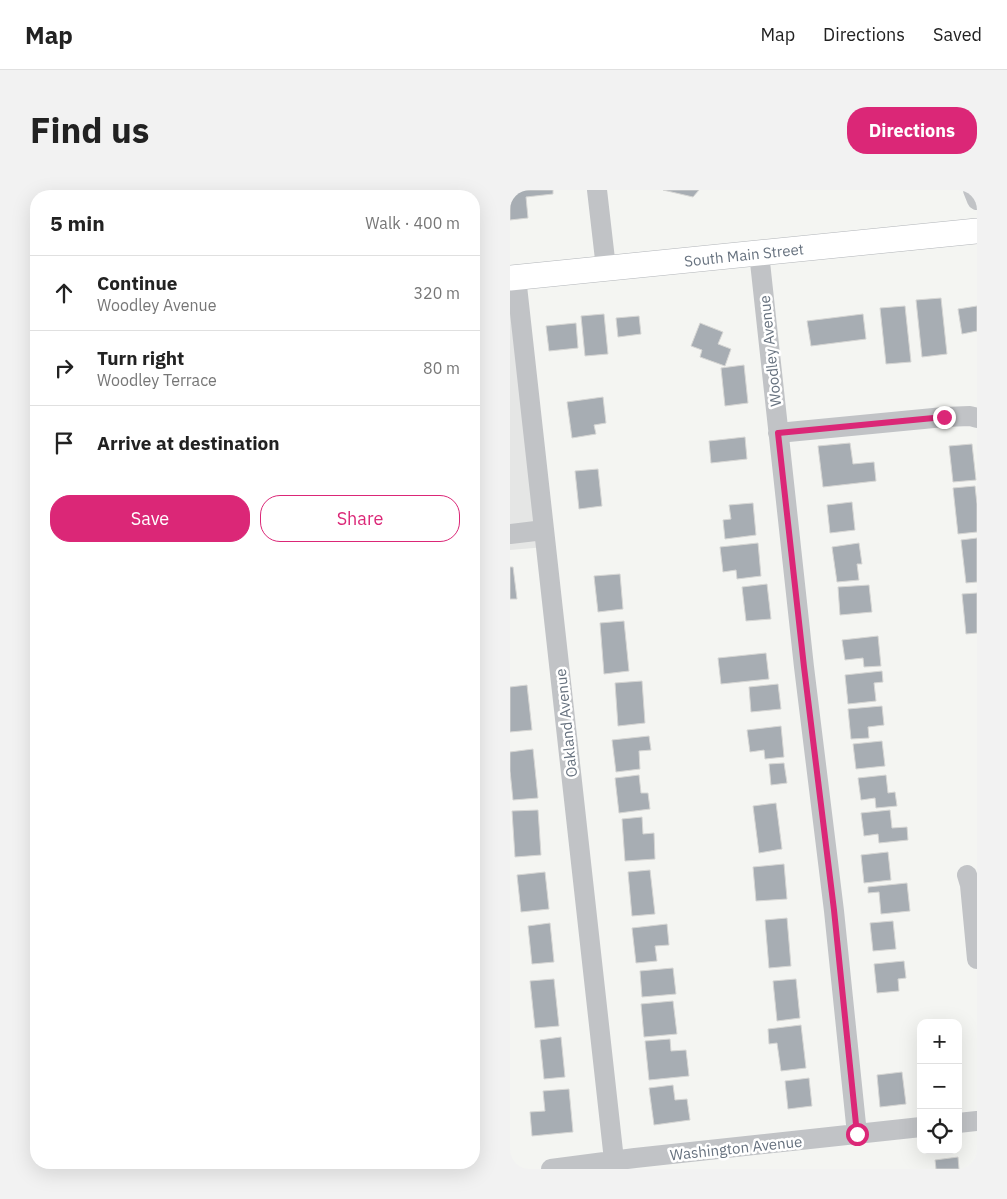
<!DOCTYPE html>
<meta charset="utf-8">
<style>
:root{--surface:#fff;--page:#f2f2f2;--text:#222;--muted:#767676;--line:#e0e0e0;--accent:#db2777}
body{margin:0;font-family:"IBM Plex Sans",sans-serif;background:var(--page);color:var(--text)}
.controls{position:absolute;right:15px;bottom:15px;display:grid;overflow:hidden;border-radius:10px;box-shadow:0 5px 20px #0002}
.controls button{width:45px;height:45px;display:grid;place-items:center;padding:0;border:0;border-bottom:1px solid var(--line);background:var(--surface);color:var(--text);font:25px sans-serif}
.stop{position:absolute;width:15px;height:15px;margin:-11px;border:4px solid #db2777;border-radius:50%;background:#fff}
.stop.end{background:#db2777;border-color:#fff;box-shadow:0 1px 5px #0008}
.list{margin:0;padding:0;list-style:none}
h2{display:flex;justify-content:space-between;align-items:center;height:65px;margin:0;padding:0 20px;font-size:21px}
h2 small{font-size:16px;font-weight:400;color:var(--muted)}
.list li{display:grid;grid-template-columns:32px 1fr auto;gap:15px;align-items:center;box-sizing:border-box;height:75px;padding:0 20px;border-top:1px solid var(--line)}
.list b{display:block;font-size:19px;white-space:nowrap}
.list p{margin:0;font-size:16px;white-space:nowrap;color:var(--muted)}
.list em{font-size:16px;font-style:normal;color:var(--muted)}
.actions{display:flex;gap:10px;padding:15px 20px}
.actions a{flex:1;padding:11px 0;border:1px solid var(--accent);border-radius:20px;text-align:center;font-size:18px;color:var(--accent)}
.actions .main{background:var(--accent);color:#fff}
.icon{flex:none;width:28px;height:28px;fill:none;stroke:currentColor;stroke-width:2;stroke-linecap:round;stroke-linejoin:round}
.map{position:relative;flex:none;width:467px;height:979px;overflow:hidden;border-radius:20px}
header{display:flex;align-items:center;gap:30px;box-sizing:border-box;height:70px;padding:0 25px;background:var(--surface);border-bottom:1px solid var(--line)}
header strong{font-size:24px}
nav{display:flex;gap:28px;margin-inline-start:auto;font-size:18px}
.intro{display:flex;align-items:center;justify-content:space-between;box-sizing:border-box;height:120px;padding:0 30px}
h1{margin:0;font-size:35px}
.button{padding:12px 22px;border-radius:20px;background:var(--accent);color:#fff;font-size:18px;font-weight:700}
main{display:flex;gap:30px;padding:0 30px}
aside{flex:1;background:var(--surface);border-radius:20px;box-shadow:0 5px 20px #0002}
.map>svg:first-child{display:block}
.built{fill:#e5e6e5}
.building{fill:#a7adb3;stroke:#d6d6d4}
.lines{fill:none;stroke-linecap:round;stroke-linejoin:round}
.major-casing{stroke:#b2b5b9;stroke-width:26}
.minor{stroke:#c1c3c6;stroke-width:20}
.major{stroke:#fff;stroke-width:25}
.route{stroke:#db2777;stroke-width:6}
.labels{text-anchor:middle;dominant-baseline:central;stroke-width:5;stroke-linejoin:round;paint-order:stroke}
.street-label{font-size:15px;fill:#67727f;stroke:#fff}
</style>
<header>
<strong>Map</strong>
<nav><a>Map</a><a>Directions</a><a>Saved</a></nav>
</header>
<div class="intro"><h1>Find us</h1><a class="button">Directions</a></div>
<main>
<aside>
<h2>5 min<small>Walk · 400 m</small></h2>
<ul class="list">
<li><svg class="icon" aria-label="ahead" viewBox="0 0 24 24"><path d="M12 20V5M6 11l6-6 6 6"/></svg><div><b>Continue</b><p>Woodley Avenue</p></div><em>320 m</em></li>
<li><svg class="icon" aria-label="right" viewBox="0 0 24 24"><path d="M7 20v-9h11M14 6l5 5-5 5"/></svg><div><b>Turn right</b><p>Woodley Terrace</p></div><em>80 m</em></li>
<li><svg class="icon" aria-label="arrive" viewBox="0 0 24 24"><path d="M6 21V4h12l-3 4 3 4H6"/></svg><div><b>Arrive at destination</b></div></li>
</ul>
<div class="actions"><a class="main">Save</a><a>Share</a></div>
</aside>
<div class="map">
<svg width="467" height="979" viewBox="0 0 467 979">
<rect width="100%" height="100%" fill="#f4f5f2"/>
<path class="built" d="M0,88L36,357L0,360Z"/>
<path class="building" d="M0,0H43V4L16,7L18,28L0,30Z
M153,0H189L183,7Z
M431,108L437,164L412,167L406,110Z
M395,116L401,172L376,174L370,118Z
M467,116V141L452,144L448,119Z
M94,124L98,164L75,166L71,126Z
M353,124L356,149L301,156L297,131Z
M129,126L131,144L108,147L106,128Z
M66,133L68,158L39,161L36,136Z
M190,133L213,142L208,154L221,159L215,176L190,167L192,160L181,156Z
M234,175L238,213L215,216L211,178Z
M93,207L96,233L84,235L86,244L62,248L57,212Z
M235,247L237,269L201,273L199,251Z
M340,253L343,274L364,272L366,291L313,297L308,256Z
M462,254L466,290L443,292L439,256Z
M88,279L92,316L69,319L65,281Z
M465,296L467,314V342L448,344L443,298Z
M342,312L345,340L320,343L317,315Z
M243,313L246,345L215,349L213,330L221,329L219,315Z
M467,348V392L456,393L451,350Z
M248,353L251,386L227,389L226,380L213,382L210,357Z
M349,353L352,374H347L349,390L327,392L322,357Z
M0,377H3L7,409H0Z
M110,384L113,419L88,422L84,386Z
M257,394L261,429L236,431L232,397Z
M359,395L362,422L330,425L328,397Z
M467,403V443L456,444L452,404Z
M114,431L119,481L94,484L90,433Z
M368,446L371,476L354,477L353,468L335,470L332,450Z
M256,463L259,489L211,494L208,468Z
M372,481L373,492L364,493L366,511L338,514L335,485Z
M132,491L135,533L108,536L105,493Z
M268,494L271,519L241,522L239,497Z
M17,495L22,540L0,542V497Z
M372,516L374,535L358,537L359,548L341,549L338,519Z
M271,536L274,567L255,569L254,560L240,562L237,540Z
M139,546L141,560L129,561L130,579L106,582L102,550Z
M372,551L375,576L346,579L343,554Z
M23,559L28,608L3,610L0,581V562Z
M274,573L277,593L261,595L259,574Z
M129,585L131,603H138L140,619L109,623L105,588Z
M376,585L378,603L385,602L387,616L366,618L365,608L351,610L348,588Z
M266,613L272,659L249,663L243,616Z
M28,620L31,665L5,667L2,621Z
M380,620L382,638L397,637L398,650L369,653L368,644L354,646L351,623Z
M132,627L133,644L144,643L145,669L115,671L112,629Z
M378,662L381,690L354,693L351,665Z
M274,674L277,709L246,711L243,677Z
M140,680L145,724L122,726L118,682Z
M35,682L39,719L11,722L7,685Z
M397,693L400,721L371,724L369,702L358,703V697Z
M277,728L281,776L259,778L255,730Z
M383,731L386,759L363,761L360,733Z
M40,733L44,772L22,774L18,736Z
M157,734L159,755L145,756L147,771L126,773L122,738Z
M394,771L396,788L388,789L389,801L367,803L364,774Z
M163,778L166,804L132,807L130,781Z
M44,789L49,836L25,838L20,791Z
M286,789L290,828L267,831L263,791Z
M163,811L167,844L134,847L131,814Z
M291,835L296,878L271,881L267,853L259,854L258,839Z
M51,847L55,887L34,889L30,850Z
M160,849L161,861L176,860L179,886L139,890L135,851Z
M392,882L396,914L370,917L367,885Z
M299,888L302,916L278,919L275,891Z
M163,895L165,910L177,909L180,930L144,935L139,898Z
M59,899L63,942L22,946L20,922L35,921L33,901Z
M448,967L449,979H426L425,970Z"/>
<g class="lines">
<g class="major-casing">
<path id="major" d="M0,88L467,41"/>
</g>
<path class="minor" d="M87,0L96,78
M463,0L467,10
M249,63L294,477L324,721L347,944
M6,87C37,385 74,682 105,979
M268,243L434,227L460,226L467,228
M0,344L34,340
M457,685L460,695L467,769
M448,933L467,931
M41,979L125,968L411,937"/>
<use href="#major" class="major"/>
</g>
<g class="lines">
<path class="route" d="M347,944L324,720L294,477L268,243L434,227"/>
</g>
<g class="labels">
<g class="street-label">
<text transform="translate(234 65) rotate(-6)">South Main Street</text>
<text transform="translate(260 161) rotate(-96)">Woodley Avenue</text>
<text transform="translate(56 533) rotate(-96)">Oakland Avenue</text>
<text transform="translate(226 958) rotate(-6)">Washington Avenue</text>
</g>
</g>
</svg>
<div class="controls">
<button>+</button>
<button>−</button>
<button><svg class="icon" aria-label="locate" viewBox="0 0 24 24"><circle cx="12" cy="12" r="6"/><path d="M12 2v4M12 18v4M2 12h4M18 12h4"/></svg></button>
</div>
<div class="stop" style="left:347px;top:944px"></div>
<div class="stop end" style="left:434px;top:227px"></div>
</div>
</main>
